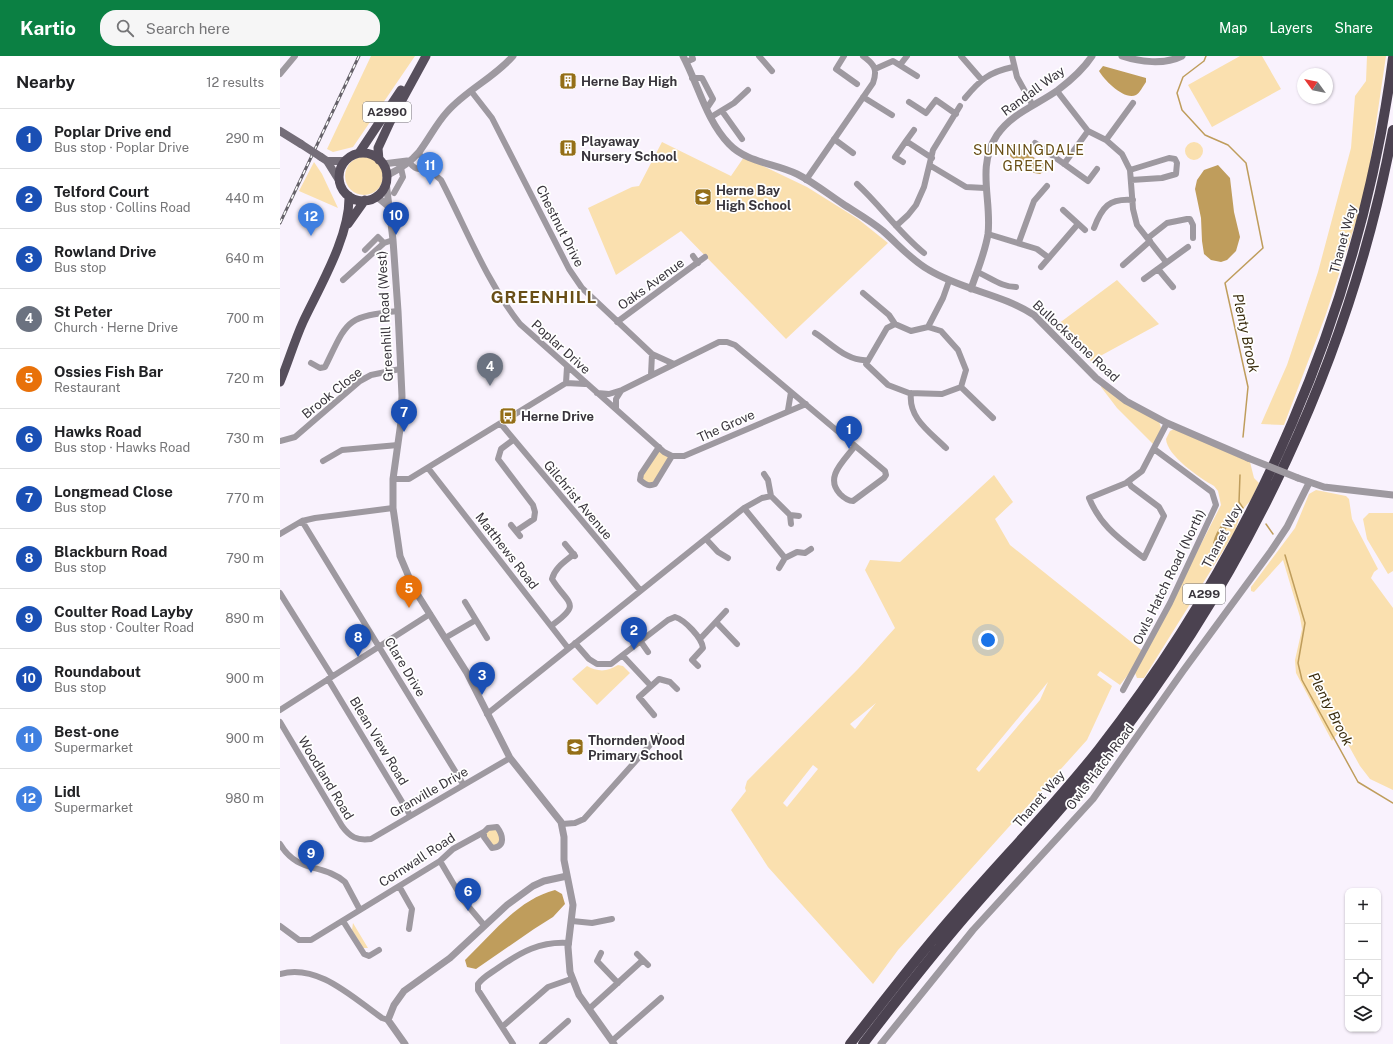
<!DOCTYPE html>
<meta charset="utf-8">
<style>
:root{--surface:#fff;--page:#f6f6f6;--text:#202124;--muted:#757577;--line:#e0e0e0;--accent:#0b8043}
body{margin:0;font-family:"Public Sans",sans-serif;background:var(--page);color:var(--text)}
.controls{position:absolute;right:12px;bottom:12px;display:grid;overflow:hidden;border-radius:8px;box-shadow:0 1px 3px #0004}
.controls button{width:36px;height:36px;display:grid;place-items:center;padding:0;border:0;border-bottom:1px solid var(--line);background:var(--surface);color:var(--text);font:20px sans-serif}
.compass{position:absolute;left:1017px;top:12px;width:36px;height:36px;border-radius:50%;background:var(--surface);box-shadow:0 1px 3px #0004;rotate:303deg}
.you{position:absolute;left:708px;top:584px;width:14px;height:14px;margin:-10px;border:3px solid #fff;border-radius:50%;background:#1a73e8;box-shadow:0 0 0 6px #1a73e833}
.badge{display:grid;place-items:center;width:26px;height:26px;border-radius:50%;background:var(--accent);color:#fff;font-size:13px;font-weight:700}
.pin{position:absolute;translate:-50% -33px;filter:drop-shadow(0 1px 2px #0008)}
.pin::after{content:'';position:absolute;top:21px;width:14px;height:12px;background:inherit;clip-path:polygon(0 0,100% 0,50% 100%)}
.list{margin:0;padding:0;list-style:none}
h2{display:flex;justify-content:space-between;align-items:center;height:52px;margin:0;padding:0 16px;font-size:17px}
h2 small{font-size:13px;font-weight:400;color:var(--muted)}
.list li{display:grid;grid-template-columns:26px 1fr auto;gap:12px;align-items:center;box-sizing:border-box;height:60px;padding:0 16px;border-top:1px solid var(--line)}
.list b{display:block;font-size:15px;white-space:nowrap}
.list p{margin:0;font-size:13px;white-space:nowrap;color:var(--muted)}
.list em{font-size:13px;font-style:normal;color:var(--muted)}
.icon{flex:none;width:22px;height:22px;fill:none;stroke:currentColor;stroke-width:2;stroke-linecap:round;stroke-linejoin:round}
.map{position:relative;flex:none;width:1113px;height:988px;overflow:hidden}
header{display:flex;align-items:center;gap:24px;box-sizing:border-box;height:56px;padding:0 20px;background:var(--accent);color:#fff}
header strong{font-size:19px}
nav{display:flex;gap:22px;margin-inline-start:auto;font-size:14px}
.search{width:280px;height:36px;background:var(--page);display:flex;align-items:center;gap:10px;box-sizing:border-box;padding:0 14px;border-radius:16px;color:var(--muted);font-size:15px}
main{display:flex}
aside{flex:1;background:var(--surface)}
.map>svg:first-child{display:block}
.green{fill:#fae0af;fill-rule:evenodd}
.water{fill:#bf9d5c}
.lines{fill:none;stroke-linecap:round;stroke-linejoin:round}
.stream{stroke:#bf9d5c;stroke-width:1.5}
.minor{stroke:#9e99a0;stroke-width:6}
.tertiary{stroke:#9e99a0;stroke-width:7}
.secondary{stroke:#746d78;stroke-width:8}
.primary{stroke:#574f5c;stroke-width:9}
.trunk{stroke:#4b4250;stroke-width:10}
.rail-casing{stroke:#656169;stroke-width:3}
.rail{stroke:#fff;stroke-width:1.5;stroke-dasharray:4.5;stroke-linecap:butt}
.tertiary-bridge{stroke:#9e99a0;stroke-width:7}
.secondary-bridge{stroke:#746d78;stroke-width:8}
.labels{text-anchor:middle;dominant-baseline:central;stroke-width:3.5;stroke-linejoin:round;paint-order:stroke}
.shield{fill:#fff;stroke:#747276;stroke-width:1}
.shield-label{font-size:12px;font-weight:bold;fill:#39353c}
.poi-label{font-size:13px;font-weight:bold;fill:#39353c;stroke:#fff;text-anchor:start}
.street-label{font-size:13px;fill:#39353c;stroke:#fff}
.neighbourhood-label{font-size:14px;letter-spacing:1px;fill:#694f16;stroke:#fff}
.water-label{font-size:14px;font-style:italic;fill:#392b0d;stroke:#fff}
.district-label{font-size:17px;font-weight:bold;letter-spacing:1px;fill:#694f16;stroke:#fff}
</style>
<header>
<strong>Kartio</strong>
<div class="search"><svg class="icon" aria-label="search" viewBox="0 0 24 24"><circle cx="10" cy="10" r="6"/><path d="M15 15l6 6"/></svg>Search here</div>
<nav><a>Map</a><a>Layers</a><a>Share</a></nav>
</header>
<main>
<aside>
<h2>Nearby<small>12 results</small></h2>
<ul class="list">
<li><span class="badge" style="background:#1a4fb4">1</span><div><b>Poplar Drive end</b><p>Bus stop · Poplar Drive</p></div><em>290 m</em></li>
<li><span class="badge" style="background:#1a4fb4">2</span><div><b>Telford Court</b><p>Bus stop · Collins Road</p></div><em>440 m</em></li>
<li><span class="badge" style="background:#1a4fb4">3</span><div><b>Rowland Drive</b><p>Bus stop</p></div><em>640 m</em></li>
<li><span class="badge" style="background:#6b7280">4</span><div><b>St Peter</b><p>Church · Herne Drive</p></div><em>700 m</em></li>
<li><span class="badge" style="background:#e8710a">5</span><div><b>Ossies Fish Bar</b><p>Restaurant</p></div><em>720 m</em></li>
<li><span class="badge" style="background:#1a4fb4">6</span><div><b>Hawks Road</b><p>Bus stop · Hawks Road</p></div><em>730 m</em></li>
<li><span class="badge" style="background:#1a4fb4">7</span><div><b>Longmead Close</b><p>Bus stop</p></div><em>770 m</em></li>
<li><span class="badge" style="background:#1a4fb4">8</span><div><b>Blackburn Road</b><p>Bus stop</p></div><em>790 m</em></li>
<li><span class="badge" style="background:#1a4fb4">9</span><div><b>Coulter Road Layby</b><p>Bus stop · Coulter Road</p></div><em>890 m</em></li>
<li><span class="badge" style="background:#1a4fb4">10</span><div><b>Roundabout</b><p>Bus stop</p></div><em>900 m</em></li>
<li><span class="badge" style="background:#3f7fe0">11</span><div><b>Best-one</b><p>Supermarket</p></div><em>900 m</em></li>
<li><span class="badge" style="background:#3f7fe0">12</span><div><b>Lidl</b><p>Supermarket</p></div><em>980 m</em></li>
</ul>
</aside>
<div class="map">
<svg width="1113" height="988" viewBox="0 0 1113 988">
<rect width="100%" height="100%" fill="#f9f2fd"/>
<path class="green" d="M91,0H135L73,91L53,96L47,93Z
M960,0H982L1001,33L932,71L908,29Z
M1087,0H1106L1086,135L1046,258L1004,369L981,368L1007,309L1038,216L1071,92L1075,40L1086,25Z
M382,86L451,120L464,101L527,131L578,163L608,187L506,283L401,175L336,219L308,152L352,131L359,130Z
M905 95a9 9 0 1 1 18 0a9 9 0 1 1-18 0Z
M65 120a19 19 0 1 1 38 0a19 19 0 1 1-38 0Z
M34,106L42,118L58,152L19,135Z
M837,224L879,268L811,305L774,271Z
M822,329L879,365L881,372L874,389L837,352L821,331Z
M894,373L970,406L974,422L979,427L971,444L962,454L955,475L943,495L864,622H857L855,617L857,613L941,449L938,435L934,430C920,422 887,400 886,383L890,375Z
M379,391L392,400L371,430L360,424Z
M714,419L733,446L715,463L730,489L865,597L840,629L820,615L817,619L832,630L807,684L618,894L593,928L488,811L451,754L466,735L465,732L467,725L578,613L615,572L585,514L590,504L620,506ZM768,626L760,644L699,716L696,713ZM596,647L575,673L570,668ZM533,709L538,713L507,751L503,747Z
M1036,434L1066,440L1069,443L1072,463L1098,513L1094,516L1091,522L1113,552V734L1090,723L1080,710L1060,674L1052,685L1016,617L1015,604L1022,573L1020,561L1003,504L974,536L971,535V531L1015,472L1029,438Z
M1089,457H1113V515L1108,518L1087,483L1083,463Z
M338,609L343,610L350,617L317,649L292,623L307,610C318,616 327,616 338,609Z
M217,771L223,783L212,792L204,776Z
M73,867L88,892H83L72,874Z"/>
<path class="water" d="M823,10L866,22V26C863,30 860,37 856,39C845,45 824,24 819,15Z
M731,89H735L764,108L763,116L760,118L754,117L731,101L728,97V92Z
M938,109L950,122L954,156L960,181L956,195L947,204L941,206L931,204L924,198L922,185L921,162L915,133L917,124L924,114Z
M951,456L954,457V460L933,494C931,481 943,466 951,456Z
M275,834L282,838L285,848L273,861L254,873L196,913L187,911L185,904L187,902C213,877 239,843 275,834Z"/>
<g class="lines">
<path class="stream" d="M926,0L924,5L903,21L897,37L902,54L925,79L948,89L966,107L983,192L945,227L968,331L963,381
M960,419L959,446L963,452
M986,468L993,478
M1005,499L1025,567L1018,607L1022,624L1078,726L1113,747"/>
<path class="minor" d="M479,0L492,15
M564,0L556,13L577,28
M681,0L701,23
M732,0L737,21L752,48
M406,6L413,3L412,0
M620,9L627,0
M595,13L613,5L637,20
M0,18L15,0
M412,22H422L433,43L427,52
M191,35L212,62L289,213L302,232L372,298L394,308
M777,35L808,75L826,84L842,98L850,114L853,153L857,169L886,206
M583,41L612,59
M685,42C700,24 709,16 733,11
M629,46L646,57L656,44L676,58
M442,55L462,83
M431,61L454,47L468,34
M634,74L626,85L652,102
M554,83L573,97
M826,84L853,47
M755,87L808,125L817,113
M138,97L146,105L148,113
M129,105C134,114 139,114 148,113L161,124C186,172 206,225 240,268L384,396L392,400H404L526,348
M623,106L615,101L626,85
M784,108L808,75
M651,110L686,131L705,132
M850,114L889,102L895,103L897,107L896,118L882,122L851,124
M526,124L593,27C598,13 594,8 583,0
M577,128C601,150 619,177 644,197
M114,137L123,121L121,112
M783,154L805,174
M616,170L628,159L636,149L644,131L653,94L680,50
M814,172C822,151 829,142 853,144
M708,178L757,193L769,202
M868,182L887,167L907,163H910L913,169V182
M739,186L754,145L767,130
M85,194L98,181L104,187L113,184
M413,200L418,207
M843,209L870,185
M761,211L798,168
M878,213L893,231
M697,216C710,221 721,231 736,231
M864,223L908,191
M63,224L104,187
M583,237L609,259L615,268
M337,266L425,201
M615,268L631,275L648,271L661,275L678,294L686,314L681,331L662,338L629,337L608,329L586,308L607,272Z
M648,271L663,242L669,225
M535,277C551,287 567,306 588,304
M31,307L40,312L45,311C68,264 65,261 118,255
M371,319L372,298
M286,327L287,311
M681,331L713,362
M317,337L329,338L342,334L439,286H447L455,289L605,415L606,419L604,422L573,445C568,445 564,442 560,438C544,421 564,405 575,390
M631,337C628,362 650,376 666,392
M336,353V343L341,335
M508,354L511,336
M221,368L360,534
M233,384L221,393L218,403L253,449L255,456L254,463L236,475
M0,385L15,381L80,325L91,319L120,313
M379,391L361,418L360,424C365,428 368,431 375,428L392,400
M43,405L62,394L118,389
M148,412L288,592
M484,418L488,424L491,440L510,459L519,460
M113,423H129L286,327L305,328
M849,426L851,430L879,451L884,460L864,502C840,483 821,471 809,442L846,427L862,415L887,367
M464,452L505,502L517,496L525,497L531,493
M510,459L511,468
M22,465L183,728
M231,469L240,480
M0,478L22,465L35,462L113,452
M426,483L438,496L448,502
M285,488L295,500
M499,512L505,502
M0,537L52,620
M185,546L207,582
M436,566L457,588
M271,570C303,547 288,549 272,523C275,511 286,505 294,498
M165,582L196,564
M420,583L446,555
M361,586L368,596
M295,587L309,603L317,608H331L388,564L395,561C405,564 422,582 423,592L412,604L418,610
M343,600L371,630
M48,623L130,759
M843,634L890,547L936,449L932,436L874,393
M0,654L150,558
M207,658L464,452L482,442L491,440
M374,659L359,641L379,623L390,626L397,633
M0,666L62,770C70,781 77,785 91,783L230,702
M282,768L295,767L304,763L378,680
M0,788C18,818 43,807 65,826L80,854
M160,805L183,844L204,869
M119,830L132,853L129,873
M63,865L84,898L89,900L99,894
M292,865L312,867L332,863
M0,870L19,884H31L160,805L173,793L204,776L208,772L217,771C223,779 226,791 212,792L204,781V776
M321,897L317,905L338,927
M357,898L368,909
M0,918C38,907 73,942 102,962L108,964
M309,953L363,904
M222,971L268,931L291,923
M333,984L381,942
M233,988L198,934V928C203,921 211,917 218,912C241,896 260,885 289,887
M262,988L288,965"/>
<path class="tertiary" d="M403,0C418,28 426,64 449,88C467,107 495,107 517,118C533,126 548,138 563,148C577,157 591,165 603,175C619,189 631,204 649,214C682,234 722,238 754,259L816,322L846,345L887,367L968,402
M842,0C860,6 884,9 902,0
M103,108L127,105
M106,120C118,114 130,107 139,96C149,83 156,68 167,56C186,34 214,22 233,0
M106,126L113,184L118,255L122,340L121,366L113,423V452L120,500L134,533L187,617L230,702L281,766L284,781V804L293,849L288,891L290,916L299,939L334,988
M96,140L108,150
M691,233C697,215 705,197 708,178C712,144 696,111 717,79C732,57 757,49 778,34C791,24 803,14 812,0
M1018,422L1044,431L1113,439
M125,988L108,964L114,949L124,935L170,902L227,849L253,830L264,825L287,820
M601,988L693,874L813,743L903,615L991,495L1007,471L1029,427"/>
<path class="secondary" d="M0,75L21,88
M41,101L47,105L60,126
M47,105H65"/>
<path class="primary" d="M79,97L121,34
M59 121a24 24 0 1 1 48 0a24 24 0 1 1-48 0Z
M99,104L98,92L110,66L146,0
M68,168L85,144
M0,326C8,307 14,286 23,266C40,230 70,180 69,140"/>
<path class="trunk" d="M570,988C606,942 640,897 679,853C725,800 775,749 819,693C975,493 1080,253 1113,2
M583,988C616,945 649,903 684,862C731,807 781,756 825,699C967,519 1071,301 1113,74"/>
<g class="rail-casing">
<path id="rail" d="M0,167L79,0"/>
</g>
<use href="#rail" class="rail"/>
<path class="tertiary-bridge" d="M968,402L1018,422"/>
<path class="secondary-bridge" d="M21,88L41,101"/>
</g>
<defs>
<g id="building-square" transform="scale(0.9)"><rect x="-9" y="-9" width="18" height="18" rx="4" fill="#946e17" stroke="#fff"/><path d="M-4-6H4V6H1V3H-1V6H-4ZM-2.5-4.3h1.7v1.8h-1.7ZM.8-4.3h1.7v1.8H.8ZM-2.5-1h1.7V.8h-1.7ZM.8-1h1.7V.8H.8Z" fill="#fff"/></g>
<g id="school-square" transform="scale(0.9)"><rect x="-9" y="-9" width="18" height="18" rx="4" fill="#946e17" stroke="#fff"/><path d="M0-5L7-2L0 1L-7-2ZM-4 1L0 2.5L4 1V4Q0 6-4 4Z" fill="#fff"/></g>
<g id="bus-square" transform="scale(0.9)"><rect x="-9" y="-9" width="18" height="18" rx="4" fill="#946e17" stroke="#fff"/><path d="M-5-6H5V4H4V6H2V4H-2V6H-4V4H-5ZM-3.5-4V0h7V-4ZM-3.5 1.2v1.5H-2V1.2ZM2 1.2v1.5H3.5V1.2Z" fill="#fff"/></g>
</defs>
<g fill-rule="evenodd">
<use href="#building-square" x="288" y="25"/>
<use href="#building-square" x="288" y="92"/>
<use href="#school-square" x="423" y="141"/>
<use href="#bus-square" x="228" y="360"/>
<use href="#school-square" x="295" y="691"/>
</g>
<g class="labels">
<g class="shield">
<rect x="83" y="46" width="48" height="20" rx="3"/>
<rect x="903" y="528" width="42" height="20" rx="3"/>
</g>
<g class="shield-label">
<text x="107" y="56">A2990</text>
<text x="924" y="538">A299</text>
</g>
<g class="poi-label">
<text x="301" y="25">Herne Bay High</text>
<text x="301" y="85">Playaway<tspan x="301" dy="15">Nursery School</tspan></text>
<text x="436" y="134">Herne Bay<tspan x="436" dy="15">High School</tspan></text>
<text x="241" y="360">Herne Drive</text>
<text x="308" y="684">Thornden Wood<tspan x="308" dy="15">Primary School</tspan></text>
</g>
<g class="street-label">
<text transform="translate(753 35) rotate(-36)">Randall Way</text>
<text transform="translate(280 170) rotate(63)">Chestnut Drive</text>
<text transform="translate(1063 183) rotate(-75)">Thanet Way</text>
<text transform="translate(371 228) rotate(-36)">Oaks Avenue</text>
<text transform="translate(105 260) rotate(-93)">Greenhill Road (West)</text>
<text transform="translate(796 285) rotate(43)">Bullockstone Road</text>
<text transform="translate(281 291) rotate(42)">Poplar Drive</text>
<text transform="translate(52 337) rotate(-39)">Brook Close</text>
<text transform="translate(446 370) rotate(-24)">The Grove</text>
<text transform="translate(298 444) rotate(50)">Gilchrist Avenue</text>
<text transform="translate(942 480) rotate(-62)">Thanet Way</text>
<text transform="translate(227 495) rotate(52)">Matthews Road</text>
<text transform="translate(889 521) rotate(-64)">Owls Hatch Road (North)</text>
<text transform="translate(125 611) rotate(59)">Clare Drive</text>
<text transform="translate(99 685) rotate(59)">Blean View Road</text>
<text transform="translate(820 711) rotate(-53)">Owls Hatch Road</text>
<text transform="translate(46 722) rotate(59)">Woodland Road</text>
<text transform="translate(149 736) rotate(-30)">Granville Drive</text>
<text transform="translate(759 743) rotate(-49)">Thanet Way</text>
<text transform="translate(137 804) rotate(-33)">Cornwall Road</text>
</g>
<g class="neighbourhood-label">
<text x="749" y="94">SUNNINGDALE<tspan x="749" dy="16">GREEN</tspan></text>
</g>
<g class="water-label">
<text transform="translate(966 277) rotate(78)">Plenty Brook</text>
<text transform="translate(1051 653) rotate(63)">Plenty Brook</text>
</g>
<g class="district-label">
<text x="264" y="241">GREENHILL</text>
</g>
</g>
</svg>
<div class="controls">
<button>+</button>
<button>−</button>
<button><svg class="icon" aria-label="locate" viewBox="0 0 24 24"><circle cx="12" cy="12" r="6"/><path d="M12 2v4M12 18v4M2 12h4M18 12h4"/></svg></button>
<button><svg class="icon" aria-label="layers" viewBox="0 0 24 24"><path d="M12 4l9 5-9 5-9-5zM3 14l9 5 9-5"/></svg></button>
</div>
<svg class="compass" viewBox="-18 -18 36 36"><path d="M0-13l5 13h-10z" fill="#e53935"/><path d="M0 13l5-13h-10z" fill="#757577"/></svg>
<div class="you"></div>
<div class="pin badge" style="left:569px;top:393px;background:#1a4fb4">1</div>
<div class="pin badge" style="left:354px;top:594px;background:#1a4fb4">2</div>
<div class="pin badge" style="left:202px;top:639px;background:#1a4fb4">3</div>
<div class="pin badge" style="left:210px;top:330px;background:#6b7280">4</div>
<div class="pin badge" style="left:129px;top:552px;background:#e8710a">5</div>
<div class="pin badge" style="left:188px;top:855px;background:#1a4fb4">6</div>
<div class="pin badge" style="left:124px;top:376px;background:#1a4fb4">7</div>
<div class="pin badge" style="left:78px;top:601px;background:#1a4fb4">8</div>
<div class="pin badge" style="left:31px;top:817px;background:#1a4fb4">9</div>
<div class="pin badge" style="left:116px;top:179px;background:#1a4fb4">10</div>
<div class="pin badge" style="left:150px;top:129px;background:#3f7fe0">11</div>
<div class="pin badge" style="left:31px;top:180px;background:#3f7fe0">12</div>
</div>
</main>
